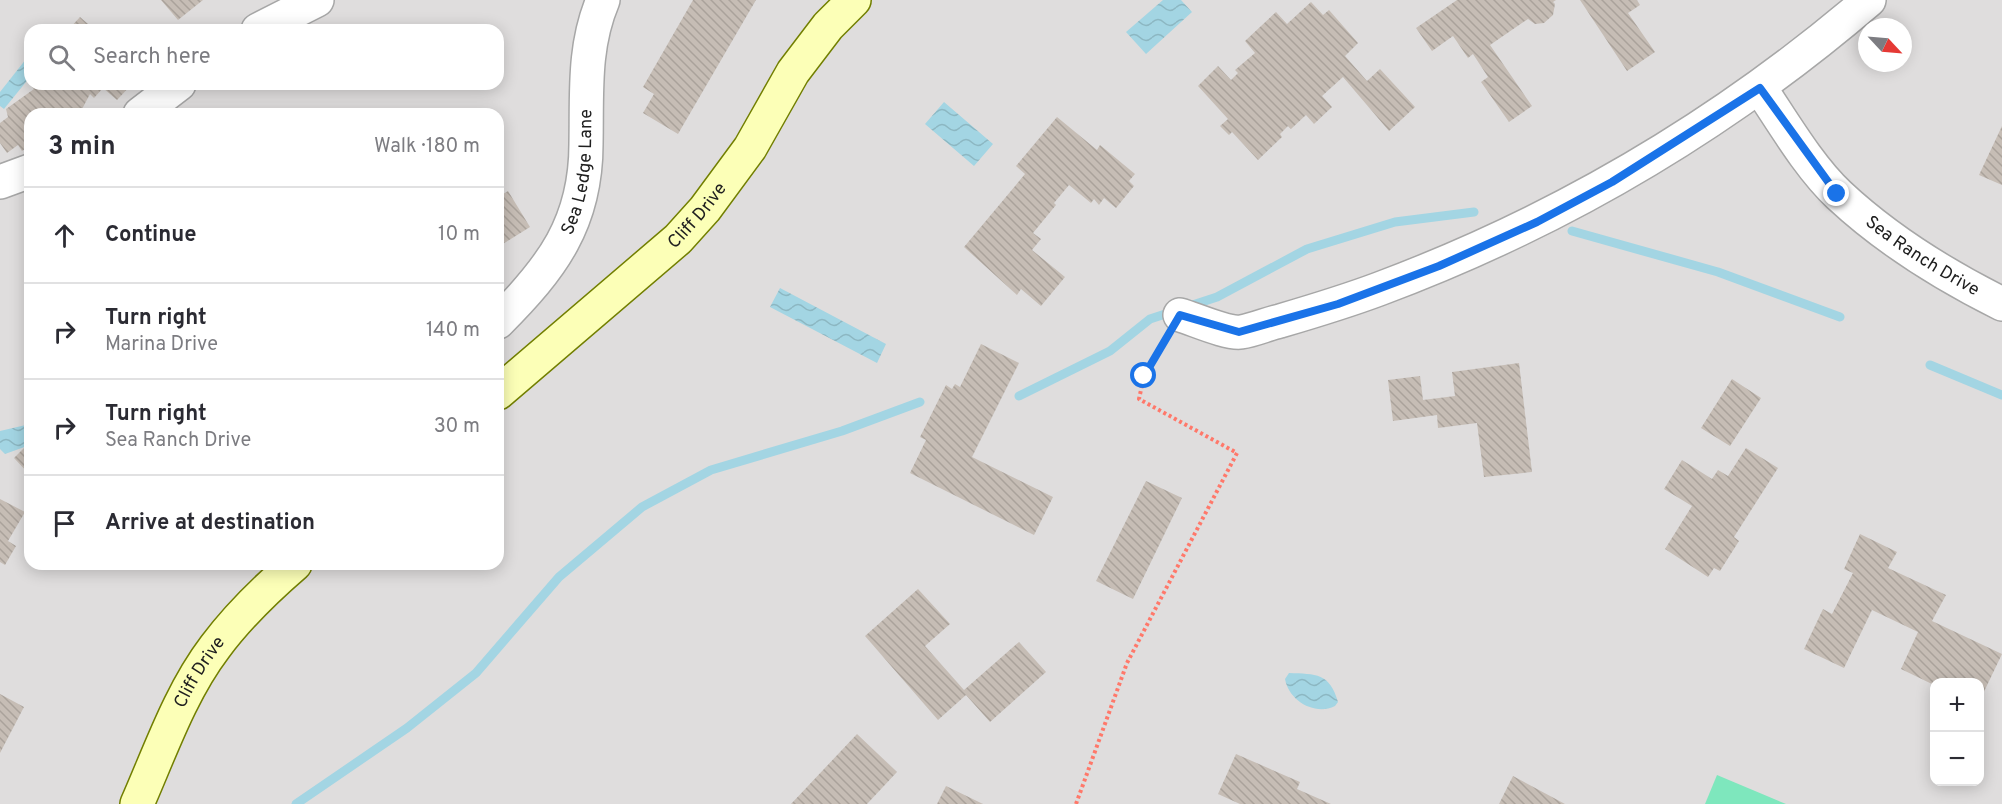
<!DOCTYPE html>
<meta charset="utf-8">
<style>
:root{--surface:#fff;--page:#f2f2f3;--text:#2b2b33;--muted:#7c7c81;--line:#e1e1e2}
body{margin:0;font-family:Overpass,sans-serif;background:var(--page);color:var(--text)}
.controls{position:absolute;right:18px;bottom:18px;display:grid;overflow:hidden;border-radius:12px;box-shadow:0 3px 15px #0003}
.controls button{width:54px;height:54px;display:grid;place-items:center;padding:0;border:0;border-bottom:2px solid var(--line);background:var(--surface);color:var(--text);font:30px sans-serif}
.compass{position:absolute;left:1858px;top:18px;width:54px;height:54px;border-radius:50%;background:var(--surface);box-shadow:0 3px 15px #0003;rotate:116deg}
.stop{position:absolute;width:18px;height:18px;margin:-14px;border:4px solid #1a73e8;border-radius:50%;background:#fff}
.stop.end{background:#1a73e8;border-color:#fff;box-shadow:0 2px 6px #0008}
.list{margin:0;padding:0;list-style:none}
h2{display:flex;justify-content:space-between;align-items:center;height:78px;margin:0;padding:0 24px;font-size:26px}
h2 small{font-size:20px;font-weight:400;color:var(--muted)}
.list li{display:grid;grid-template-columns:39px 1fr auto;gap:18px;align-items:center;box-sizing:border-box;height:96px;padding:0 24px;border-top:2px solid var(--line)}
.list b{display:block;font-size:22px;white-space:nowrap}
.list p{margin:0;font-size:20px;white-space:nowrap;color:var(--muted)}
.list em{font-size:20px;font-style:normal;color:var(--muted)}
.icon{flex:none;width:33px;height:33px;fill:none;stroke:currentColor;stroke-width:2;stroke-linecap:round;stroke-linejoin:round}
.map{position:relative;flex:none;width:2002px;height:804px;overflow:hidden}
.search{position:absolute;background:var(--surface);box-shadow:0 3px 15px #0003;left:24px;top:24px;width:480px;height:66px;display:flex;align-items:center;gap:15px;box-sizing:border-box;padding:0 21px;border-radius:18px;color:var(--muted);font-size:22px}
.panel{position:absolute;background:var(--surface);box-shadow:0 3px 15px #0003;left:24px;top:108px;width:480px;height:462px;border-radius:18px}
.map>svg:first-child{display:block}
.residential{fill:#dfdddd;fill-rule:evenodd}
.pitch{fill:#7ee7bd}
.water{fill:url(#water-waves)}
.lines{fill:none;stroke-linecap:round;stroke-linejoin:round}
.stream{stroke:#a3d5e3;stroke-width:9}
.building{fill:url(#building-back-hatch)}
.street-casing{stroke:#a7a7a7;stroke-width:36}
.secondary-casing{stroke:#727f00;stroke-width:36}
.path{stroke:#ff786a;stroke-width:4;stroke-dasharray:3 3;stroke-linecap:butt}
.street{stroke:#fff;stroke-width:33}
.secondary{stroke:#fcffb7;stroke-width:33}
.route{stroke:#1a73e8;stroke-width:8}
.labels{text-anchor:middle;dominant-baseline:central;stroke-width:6;stroke-linejoin:round;paint-order:stroke}
.street-label{font-size:18px;fill:#202020;stroke:#fff}
</style>
<div class="map">
<svg width="2002" height="804" viewBox="0 0 2002 804">
<defs>
<pattern id="water-waves" width="16" height="10" patternUnits="userSpaceOnUse" patternTransform="scale(1.5)"><rect width="16" height="10" fill="#a3d5e3"/><path d="M0 5q4-4 8 0t8 0" fill="none" stroke="#8cb7c2"/></pattern>
<pattern id="building-back-hatch" width="6" height="6" patternUnits="userSpaceOnUse" patternTransform="scale(1.5)"><rect width="6" height="6" fill="#c6bdb5"/><path d="M-1 5l2 2M0 0l6 6M5-1l2 2" fill="none" stroke="#aaa29b"/></pattern>
</defs>
<rect width="100%" height="100%" fill="#f2eee6"/>
<path class="residential" d="M0,0H2002V804H0ZM1867,27H1903V63H1867ZM30,30H498V84H30ZM30,114H498V564H30ZM1934,682H1980V782H1934Z"/>
<path class="pitch" d="M1717,775L1786,804H1705Z"/>
<path class="water" d="M1163,0H1181L1192,12L1146,54L1126,32Z
M30,54V77L4,109L0,106V92Z
M944,102L993,144L974,166L925,124Z
M780,288L886,344L877,363L770,307Z
M30,424V445L5,454L0,449V431Z
M1289,673C1316,674 1330,673 1338,702L1335,706C1315,716 1289,701 1285,679Z"/>
<g class="lines">
<path class="stream" d="M1572,231L1718,272L1840,317
M1930,365L2002,395
M1019,396L1110,351L1150,319L1217,297L1307,249L1395,222L1474,212
M296,804L407,728L476,673L559,577L642,507L711,470L842,431L920,402"/>
</g>
<path class="building" d="M161,0H203L178,20Z
M693,0H756L678,134L643,113L654,94L643,87Z
M1457,0H1556L1553,2L1555,4L1553,15L1544,23L1535,24L1528,19L1490,45L1532,106L1509,122L1481,82L1488,77L1473,54L1468,58L1453,36L1432,51L1416,28Z
M1580,0H1637L1640,5L1628,13L1655,52L1627,71Z
M1311,2L1323,15L1329,10L1358,43L1345,56L1367,81L1380,69L1415,107L1389,131L1343,77L1322,96L1332,107L1314,124L1306,115L1291,129L1288,126L1280,134L1282,137L1258,160L1232,132L1229,135L1220,126L1228,119L1198,86L1218,66L1231,80L1238,73L1235,70L1255,53L1245,41L1276,12L1287,24Z
M80,17L95,30H68Z
M33,84H132L117,100L103,88L94,98L90,94L81,111L83,114H30V146L22,151L18,145L7,153L0,143V123L8,117L6,109L34,89L31,86Z
M1057,117L1097,150L1100,145L1135,174L1129,181L1134,186L1116,208L1104,198L1099,205L1094,199L1091,203L1069,185L1054,203L1056,205L1033,233L1041,239L1032,250L1065,277L1041,306L1021,289L1017,295L964,247L1025,174L1016,166Z
M2002,126V185L1979,175Z
M508,191L530,227L498,247V197Z
M981,344L1019,363L972,457L1053,497L1034,535L910,473L926,440L920,437L946,385L952,389L955,384L960,387Z
M1519,363L1532,472L1484,477L1477,423L1438,428L1437,415L1393,421L1388,380L1420,376L1423,400L1455,396L1452,372Z
M1732,379L1761,398L1730,446L1701,428Z
M30,442V475L14,458Z
M1746,448L1778,468L1734,537L1739,541L1720,571L1714,568L1708,577L1665,549L1692,506L1664,489L1682,460L1712,479L1718,470L1728,476Z
M1146,481L1182,498L1133,599L1096,581Z
M0,499L25,512L8,541L16,546L5,565L0,562Z
M1860,534L1897,552L1888,568L1946,595L1932,621L2002,654L1980,700V682H1934V685L1901,669L1918,632L1872,610L1844,668L1804,649L1823,609L1832,614L1853,573L1844,569Z
M918,589L950,624L925,646L964,690L1019,642L1046,672L990,722L966,695L938,720L865,636Z
M0,694L24,707L0,753Z
M857,734L897,772L867,804H791Z
M1236,754L1300,782L1297,789L1331,804H1240L1218,794Z
M1513,776L1565,804H1499Z
M946,786L983,804H937Z"/>
<g class="lines">
<g class="street-casing">
<g id="street">
<path d="M258,30L317,0"/>
<path id="s1" d="M1760,88C1783,122 1809,167 1839,195C1886,239 1944,275 2002,304"/>
<path d="M140,114L179,84"/>
<path d="M0,182L30,171"/>
<path d="M1180,315C1194,319 1227,334 1241,332C1254,330 1267,324 1280,321C1314,311 1347,301 1379,289C1561,221 1722,126 1869,0"/>
<path id="s2" d="M498,322C552,268 586,223 586,144C587,94 583,47 603,0"/>
</g>
</g>
<g class="secondary-casing">
<g id="secondary">
<path id="s3" d="M498,393L678,239L705,209L750,148L793,72L828,26L854,0"/>
<path id="s4" d="M137,804C160,752 180,693 215,647C238,616 266,589 295,564"/>
</g>
</g>
<path class="path" d="M1076,804L1127,663L1237,453L1139,399L1144,376L1163,342"/>
<use href="#street" class="street"/>
<use href="#secondary" class="secondary"/>
</g>
<g class="lines">
<path class="route" d="M1144,376L1180,315L1239,332L1338,304L1439,266L1537,222L1612,182L1760,88L1837,194"/>
</g>
<g class="labels">
<g class="street-label">
<text stroke="none"><textPath href="#s2" startOffset="176">Sea Ledge Lane</textPath></text>
<text stroke="none"><textPath href="#s3" startOffset="267">Cliff Drive</textPath></text>
<text stroke="none"><textPath href="#s1" startOffset="237">Sea Ranch Drive</textPath></text>
<text stroke="none"><textPath href="#s4" startOffset="146">Cliff Drive</textPath></text>
</g>
</g>
</svg>
<div class="controls">
<button>+</button>
<button>−</button>
</div>
<svg class="compass" viewBox="-18 -18 36 36"><path d="M0-13l5 13h-10z" fill="#e53935"/><path d="M0 13l5-13h-10z" fill="#7c7c81"/></svg>
<div class="stop" style="left:1144px;top:376px"></div>
<div class="stop end" style="left:1837px;top:194px"></div>
<div class="search"><svg class="icon" aria-label="search" viewBox="0 0 24 24"><circle cx="10" cy="10" r="6"/><path d="M15 15l6 6"/></svg>Search here</div>
<section class="panel">
<h2>3 min<small>Walk · 180 m</small></h2>
<ul class="list">
<li><svg class="icon" aria-label="ahead" viewBox="0 0 24 24"><path d="M12 20V5M6 11l6-6 6 6"/></svg><div><b>Continue</b></div><em>10 m</em></li>
<li><svg class="icon" aria-label="right" viewBox="0 0 24 24"><path d="M7 20v-9h11M14 6l5 5-5 5"/></svg><div><b>Turn right</b><p>Marina Drive</p></div><em>140 m</em></li>
<li><svg class="icon" aria-label="right" viewBox="0 0 24 24"><path d="M7 20v-9h11M14 6l5 5-5 5"/></svg><div><b>Turn right</b><p>Sea Ranch Drive</p></div><em>30 m</em></li>
<li><svg class="icon" aria-label="arrive" viewBox="0 0 24 24"><path d="M6 21V4h12l-3 4 3 4H6"/></svg><div><b>Arrive at destination</b></div></li>
</ul>
</section>
</div>
